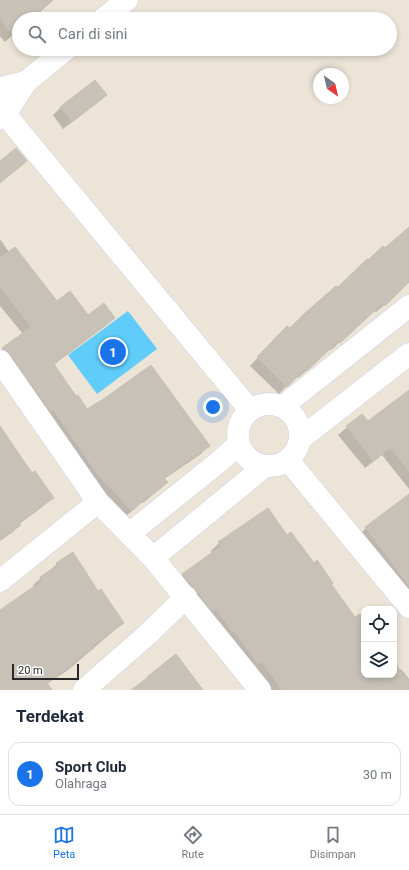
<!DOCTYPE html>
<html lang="id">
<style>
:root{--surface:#fff;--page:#f2f2f3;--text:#1f2937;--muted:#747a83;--line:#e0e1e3;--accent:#1a73e8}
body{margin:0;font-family:Roboto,sans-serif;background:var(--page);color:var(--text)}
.controls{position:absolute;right:12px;bottom:12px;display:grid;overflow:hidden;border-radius:8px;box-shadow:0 2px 6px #0003}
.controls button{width:36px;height:36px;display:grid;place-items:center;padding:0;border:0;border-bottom:1px solid var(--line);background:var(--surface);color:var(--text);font:20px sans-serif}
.compass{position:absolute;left:313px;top:68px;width:36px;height:36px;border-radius:50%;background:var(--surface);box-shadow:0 2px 6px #0003;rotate:146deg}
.scale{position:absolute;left:12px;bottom:10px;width:67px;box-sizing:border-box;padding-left:4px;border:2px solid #282828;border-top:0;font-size:11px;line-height:14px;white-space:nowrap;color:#282828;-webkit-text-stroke:3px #fff;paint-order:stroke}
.you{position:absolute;left:213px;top:407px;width:14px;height:14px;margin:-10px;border:3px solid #fff;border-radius:50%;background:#1a73e8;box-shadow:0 0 0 6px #1a73e833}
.badge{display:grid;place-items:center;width:26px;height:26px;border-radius:50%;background:var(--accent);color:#fff;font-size:13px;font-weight:700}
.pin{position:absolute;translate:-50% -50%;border:2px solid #fff;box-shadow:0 1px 4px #0006}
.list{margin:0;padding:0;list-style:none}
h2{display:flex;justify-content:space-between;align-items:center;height:52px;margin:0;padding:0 16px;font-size:17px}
h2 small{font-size:13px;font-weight:400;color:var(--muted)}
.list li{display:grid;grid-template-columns:26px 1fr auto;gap:12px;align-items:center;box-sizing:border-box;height:64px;margin:0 8px 8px;padding:0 8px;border:1px solid var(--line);border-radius:12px}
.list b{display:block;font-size:15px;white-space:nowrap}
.list p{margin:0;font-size:13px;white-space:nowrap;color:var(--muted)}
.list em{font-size:13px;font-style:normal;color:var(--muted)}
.icon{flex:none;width:22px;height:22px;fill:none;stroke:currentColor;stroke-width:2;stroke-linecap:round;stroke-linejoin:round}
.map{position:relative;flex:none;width:409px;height:690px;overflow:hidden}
.search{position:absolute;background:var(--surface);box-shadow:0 2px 6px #0003;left:12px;right:12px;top:12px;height:44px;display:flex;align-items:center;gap:10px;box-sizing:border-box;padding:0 14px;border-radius:22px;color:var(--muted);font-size:15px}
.sheet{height:124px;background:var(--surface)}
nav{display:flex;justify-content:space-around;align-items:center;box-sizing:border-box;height:56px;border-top:1px solid var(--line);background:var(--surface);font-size:11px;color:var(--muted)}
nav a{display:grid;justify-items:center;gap:2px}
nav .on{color:var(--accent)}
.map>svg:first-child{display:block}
.water{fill:#5fccfa}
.shadow{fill:#0003}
.building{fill:#c7c1b7;stroke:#c7c0b1}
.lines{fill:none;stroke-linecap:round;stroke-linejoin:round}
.minor-casing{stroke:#cdd0e3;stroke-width:23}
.minor{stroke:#fff;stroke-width:22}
</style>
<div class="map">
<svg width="409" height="690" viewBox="0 0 409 690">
<rect width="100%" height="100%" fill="#ece4d7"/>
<path class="water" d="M128,311L157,349L97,394L68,355Z"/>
<path class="shadow" d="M0,0H53L31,19H19V29L5,42L0,36Z
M105,95L97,103L63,129L53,115L61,107Z
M409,229V280L382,307L376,312L374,310L331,350L330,349L298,378L296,376L279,394L250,366L279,335L290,330Z
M0,239L9,252L57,303L87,317H113L105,326L53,365L76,398L87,410L209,445L201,454L164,479L158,490L143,503L142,502L124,518L0,351L23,334L0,306Z
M409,392V489L382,455L365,468L338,435L362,415L368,423Z
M0,426L32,475L52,498L46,504L19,524V525L13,532L0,541Z
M409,496V601L358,536L366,528Z
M287,536L330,584L355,619L364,621V675H394V664L399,671L401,669L409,679V690H268L175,583L183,575L212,553L211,551L219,543Z
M57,564L97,593L123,623L68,670L47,684L48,690H0V612L34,587L33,585Z"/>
<path class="building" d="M0,0H53L32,19H19V42L0,19Z
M95,80L107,95L72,122L60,107Z
M16,148L27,161L0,183V161Z
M409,227V282L385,306L383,303L340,343L338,341L307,371L305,369L287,387L257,357L287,326L290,328L304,314L336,286L338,287L367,259L368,260L383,246L385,248Z
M15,247L57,301L70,291L88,315L104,303L115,318L54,364L76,396L78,395L87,409L102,400L151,365L210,446L164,478L168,482L151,496L150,494L132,511L97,474L53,410L51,412L10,354L2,348L31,327L0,287V258Z
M409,390V471L390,448L373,461L346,426L362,414L368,421Z
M0,426L32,473L35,471L54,498L37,509L38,510L19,523L21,525L0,540Z
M409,494V586L365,527Z
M268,508L287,535L291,532L314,563L317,560L333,583L331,584L355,617L360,614L364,619V675H394V662L409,682V690H282L261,661L258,664L233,630L232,631L216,609L212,611L195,589L182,574L221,546L218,542Z
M73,552L98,591L101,589L124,623L104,637L105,638L93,646L94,648L75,661L76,662L47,683L52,690H0V610L42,581L40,577L58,565L56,563Z
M176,654L203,690H131L147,678V677Z"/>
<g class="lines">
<g class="minor-casing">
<path id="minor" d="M103,19L127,0
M0,88L26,82
M0,106L14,125L250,410
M0,118L6,113L26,82L66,49
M0,361L98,502L153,558L260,690
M238 435a31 31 0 1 1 62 0a31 31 0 1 1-62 0Z
M282,407L409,306
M300,439L409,354
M288,460L409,607
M129,534L220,461L239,444
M153,558L265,466
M0,581L98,502
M84,690L148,634L186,597"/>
</g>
<use href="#minor" class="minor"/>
</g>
</svg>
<div class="controls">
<button><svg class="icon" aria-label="locate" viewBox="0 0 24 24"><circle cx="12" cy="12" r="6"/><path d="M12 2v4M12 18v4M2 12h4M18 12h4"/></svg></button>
<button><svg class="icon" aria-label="layers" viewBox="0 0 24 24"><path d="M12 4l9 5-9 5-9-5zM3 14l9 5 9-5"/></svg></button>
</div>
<svg class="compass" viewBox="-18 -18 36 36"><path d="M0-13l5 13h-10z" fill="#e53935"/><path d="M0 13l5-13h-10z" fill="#747a83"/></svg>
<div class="scale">20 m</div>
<div class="you"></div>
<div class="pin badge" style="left:113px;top:352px">1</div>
<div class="search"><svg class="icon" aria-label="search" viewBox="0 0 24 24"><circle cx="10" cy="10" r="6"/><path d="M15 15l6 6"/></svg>Cari di sini</div>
</div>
<section class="sheet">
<h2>Terdekat<small></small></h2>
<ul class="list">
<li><span class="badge">1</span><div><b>Sport Club</b><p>Olahraga</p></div><em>30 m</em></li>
</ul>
</section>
<nav>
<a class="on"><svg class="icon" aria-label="map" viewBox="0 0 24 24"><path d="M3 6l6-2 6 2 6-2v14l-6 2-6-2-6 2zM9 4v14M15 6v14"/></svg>Peta</a>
<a><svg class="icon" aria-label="directions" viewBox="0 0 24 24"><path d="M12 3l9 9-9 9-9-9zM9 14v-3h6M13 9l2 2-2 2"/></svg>Rute</a>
<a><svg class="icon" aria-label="saved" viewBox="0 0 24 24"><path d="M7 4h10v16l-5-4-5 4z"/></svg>Disimpan</a>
</nav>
